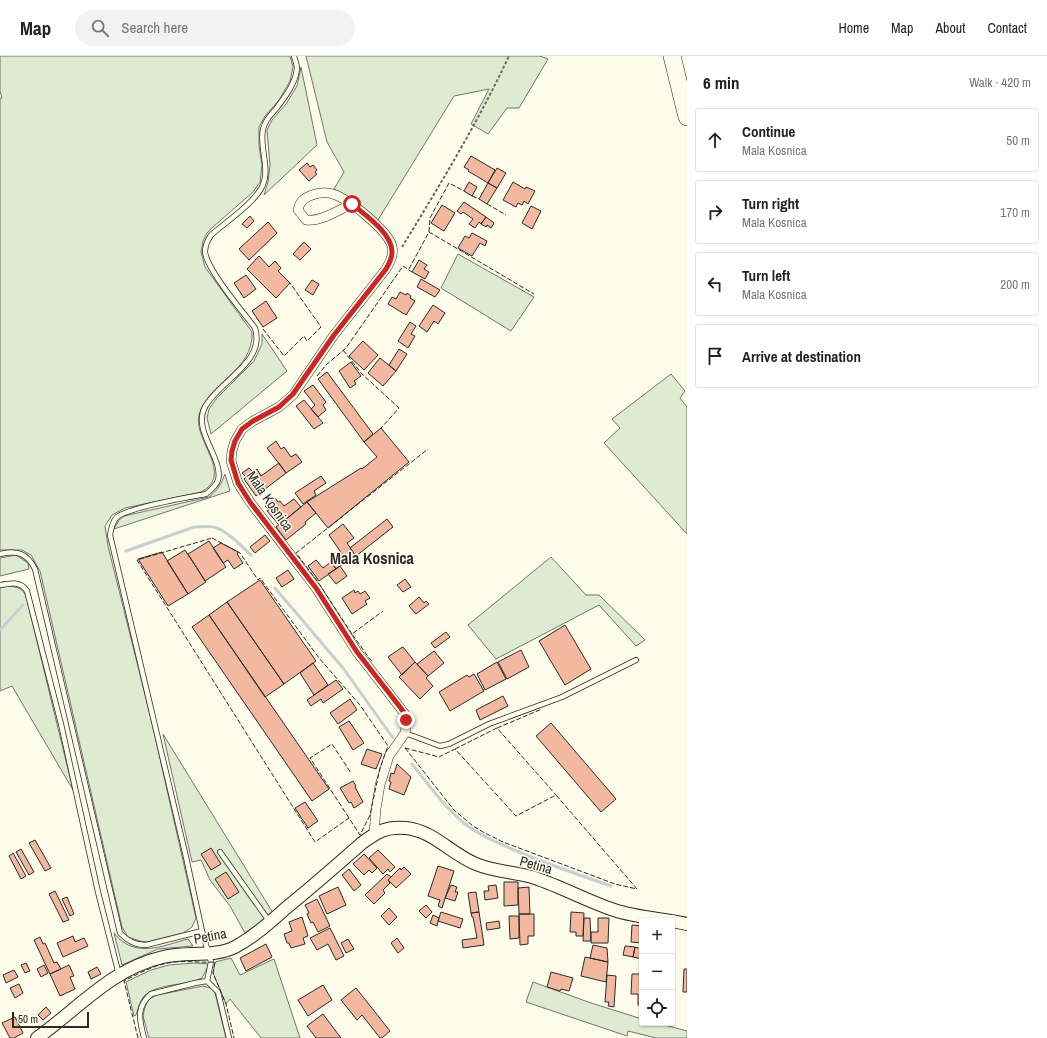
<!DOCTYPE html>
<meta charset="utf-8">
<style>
:root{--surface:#fff;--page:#f2f2f2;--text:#222;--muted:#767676;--line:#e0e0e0}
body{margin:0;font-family:"Archivo Narrow",sans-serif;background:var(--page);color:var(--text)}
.controls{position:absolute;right:12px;bottom:12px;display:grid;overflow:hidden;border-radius:4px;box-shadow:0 1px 3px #0004}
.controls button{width:36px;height:36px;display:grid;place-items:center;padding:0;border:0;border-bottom:1px solid var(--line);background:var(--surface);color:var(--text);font:20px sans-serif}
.scale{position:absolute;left:12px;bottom:10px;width:77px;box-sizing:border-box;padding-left:4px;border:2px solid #2b2b2b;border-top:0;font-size:11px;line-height:14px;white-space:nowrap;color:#2b2b2b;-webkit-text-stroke:3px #fdfbea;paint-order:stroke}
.stop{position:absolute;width:12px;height:12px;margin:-9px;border:3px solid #c62828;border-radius:50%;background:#fff}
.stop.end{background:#c62828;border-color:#fff;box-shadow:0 1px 4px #0008}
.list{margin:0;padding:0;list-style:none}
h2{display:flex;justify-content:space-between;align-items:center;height:52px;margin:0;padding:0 16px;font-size:17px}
h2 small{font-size:13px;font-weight:400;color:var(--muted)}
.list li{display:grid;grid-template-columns:26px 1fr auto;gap:12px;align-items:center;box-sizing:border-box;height:64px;margin:0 8px 8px;padding:0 8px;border:1px solid var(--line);border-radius:4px}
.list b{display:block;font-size:15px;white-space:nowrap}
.list p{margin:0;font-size:13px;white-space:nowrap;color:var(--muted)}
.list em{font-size:13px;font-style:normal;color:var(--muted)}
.icon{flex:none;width:22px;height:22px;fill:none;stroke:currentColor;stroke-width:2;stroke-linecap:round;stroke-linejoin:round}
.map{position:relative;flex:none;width:687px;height:982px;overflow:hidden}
header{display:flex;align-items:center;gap:24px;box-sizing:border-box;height:56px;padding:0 20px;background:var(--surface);border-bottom:1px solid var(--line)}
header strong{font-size:19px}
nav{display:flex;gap:22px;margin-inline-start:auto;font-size:14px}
.search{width:280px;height:36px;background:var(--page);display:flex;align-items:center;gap:10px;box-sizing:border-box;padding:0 14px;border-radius:22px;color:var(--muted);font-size:15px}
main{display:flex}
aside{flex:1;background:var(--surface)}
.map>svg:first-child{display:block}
.green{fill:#deebd1;stroke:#74746e}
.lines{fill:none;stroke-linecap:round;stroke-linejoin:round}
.stream{stroke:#c7d0d0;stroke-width:3}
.building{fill:#f2b8a0;stroke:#2b2b2b}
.service-casing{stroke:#2b2b2b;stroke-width:6}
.minor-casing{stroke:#2b2b2b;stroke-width:10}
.tertiary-casing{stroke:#2b2b2b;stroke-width:14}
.motorway-casing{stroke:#2b2b2b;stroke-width:18}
.path{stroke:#6a6964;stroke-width:2;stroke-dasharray:3 2;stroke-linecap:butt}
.service{stroke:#fdfbea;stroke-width:4.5}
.minor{stroke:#fdfbea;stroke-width:9}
.tertiary{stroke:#fdfbea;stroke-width:12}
.motorway{stroke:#fdfbea;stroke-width:17}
.fence{stroke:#2b2b2b;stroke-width:1;stroke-dasharray:5 2;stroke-linecap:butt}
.route{stroke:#c62828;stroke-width:5}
.labels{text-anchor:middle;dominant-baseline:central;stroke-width:3;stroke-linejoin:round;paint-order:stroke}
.street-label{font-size:14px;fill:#2b2b2b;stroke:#fdfbea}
.quarter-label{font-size:16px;font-weight:bold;fill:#2b2b2b;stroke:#fdfbea}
</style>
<header>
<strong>Map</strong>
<div class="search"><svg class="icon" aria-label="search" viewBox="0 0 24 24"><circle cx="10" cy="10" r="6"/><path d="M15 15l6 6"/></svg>Search here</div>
<nav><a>Home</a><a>Map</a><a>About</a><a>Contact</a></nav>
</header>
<main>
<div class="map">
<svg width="687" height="982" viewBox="0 0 687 982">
<rect width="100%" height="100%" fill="#fdfbea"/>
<path class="green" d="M0,0H290L293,11L290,25L279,44L265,60L259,71V90L262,109L260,126L253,136L214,170L207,177L203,185L201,196L205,211L252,276C254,315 208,326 199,359C193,385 235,418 201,436L125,452L112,459L105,470L108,490L151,663L196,862L192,871L183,877L147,886L140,885L128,881L122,871L40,515L31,499L22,494H0V43L2,42L0,35Z
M306,0H540L548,3L519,52H507L488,78L471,68L489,33L454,40L378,164L351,142L334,133L344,116L327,86Z
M301,11L317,89L264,139L268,126L270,109L267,74L272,64L286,48L297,30Z
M458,198L534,241L511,275L441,232Z
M262,278L287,315L211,378L207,362L209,353L217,342L254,305L262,288Z
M671,318L685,335L680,342L687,351V478L604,387L620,372L612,363Z
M225,418L230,435L114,473L119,464L124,460L209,441C218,434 221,428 225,418Z
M16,499L28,507L29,513L0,520V502Z
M551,501L586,539H599L645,584L636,590L599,549L496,603L468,569Z
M9,530C17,531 22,532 26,540L73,734L12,630L0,635V532Z
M163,678L273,857L245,877L230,850L210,824L201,804L192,806Z
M114,877C134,903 162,890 188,883L193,890L158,893L122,909Z
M231,902L240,919L274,903L300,982H261L230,943L226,948L213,917L215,906Z
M195,907L209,908L202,922C186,930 159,927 145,939C140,944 138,953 136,959L134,960L126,926L151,914L169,909Z
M533,926L591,947L642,963V967H657L687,975V982H656L628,975L627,980L526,946Z
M203,930L211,932L215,937L226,982H149L143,960L145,951L149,943L157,939Z"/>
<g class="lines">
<path class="stream" d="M126,495L194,471C201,471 210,469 217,472C228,476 242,490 251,499
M275,532L343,612L393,682
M0,574L23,549
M412,708C428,728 444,751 465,768C481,780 500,788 519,796C549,809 580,819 611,830"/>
</g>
<path class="building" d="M471,100L495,114L488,127L468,115L469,114L464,111Z
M307,107L310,111L313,109L317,114L315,116L317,118L309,125L299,114Z
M497,112L506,117L497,132L488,127Z
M469,126L477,131L472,140L464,135Z
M513,126L525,133L526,131L535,135L528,148L524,145L522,149L518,147L516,151L503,144Z
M488,127L497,132L487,148L479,143Z
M464,146L486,161L481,168L479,166L475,172L469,168L473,163L463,156L461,158L457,155Z
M442,149L455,157L444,175L431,167Z
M531,150L541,155L532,173L522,167Z
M250,160L254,165L247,172L242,168Z
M486,161L494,167L491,172L487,169L486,171L481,168Z
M268,166L277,177L249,204L239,193Z
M472,177L487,185L485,190L480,187L472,200L458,192L465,180L469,182Z
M304,186L311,193L300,204L293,198Z
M259,200L269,211L275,205L281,212L278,215L290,227L276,242L247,213Z
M419,204L427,209L424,213L429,216L425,223L412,216Z
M246,219L256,233L244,242L234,227Z
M421,223L440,234L435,241L417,231Z
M312,224L319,228L313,239L305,234Z
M400,236L406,239L407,237L411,240L410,242L415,245L406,259L388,248L392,241L396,243Z
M266,245L277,262L263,271L252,255Z
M433,249L445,257L438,268L434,265L427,276L419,270Z
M410,266L416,270L411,278L415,280L408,292L398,285Z
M363,285L378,299L364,314L349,300Z
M399,293L407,298L396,315L389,309Z
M380,302L396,315L383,330L368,317Z
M351,306L361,320L354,325L356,328L350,332L339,315Z
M327,316L373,378L364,386L318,323Z
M313,329L326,346L323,349L326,354L318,361L311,353L315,349L304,335Z
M304,344L323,367L314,373L296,350Z
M381,372L409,406L328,472L307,446L361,412L362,413L377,401L364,386Z
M276,385L281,393L284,391L291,401L296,398L302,406L286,417L267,392Z
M279,407L286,417L256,440L244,423L246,421L242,417L249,412L253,416L257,413L261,420Z
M321,420L326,427L314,435L316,439L303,448L295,437Z
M275,442L278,446L280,445L284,450L294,443L301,451L279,469L267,455L269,454L265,450Z
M307,446L316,457L305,466L306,468L286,484L276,471Z
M387,463L393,471L356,500L350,492Z
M343,468L354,482L347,487L355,499L347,505L329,479Z
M265,479L270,485L255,497L250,491Z
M209,485L226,511L205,525L188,498Z
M221,487L238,496L237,498L243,507L234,513L228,504L223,507L213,492Z
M185,494L206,526L188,538L167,505Z
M162,496L188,538L168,550L138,503Z
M339,497L340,500L342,498L347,505L336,513L330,504Z
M316,504L323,512L331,506L336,513L319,525L308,510Z
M340,510L347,520L336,528L328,518Z
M288,514L294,523L282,531L276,522Z
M405,523L411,531L403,536L397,529Z
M260,524L316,605L284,628L227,546Z
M354,534L355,537L358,535L360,538L365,535L370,542L365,545L367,548L352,558L342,542Z
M419,541L424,547L426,545L429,548L416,558L409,550Z
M227,546L284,628L265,641L209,559Z
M209,559L329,733L312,745L192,571Z
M565,569L591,613L565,629L539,585Z
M446,576L450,581L435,592L431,587Z
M403,591L415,606L402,619L388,601L401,592Z
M521,594L529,611L507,623L498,606Z
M434,595L444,607L428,620L417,608Z
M415,606L428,620L426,622L433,630L420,643L399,621Z
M497,606L506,623L485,634L477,618Z
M313,607L328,629L314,639L300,617Z
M474,618L484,635L450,655L439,636L467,619L469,621Z
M336,624L343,633L323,647L321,643L311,650L307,644Z
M503,640L508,650L480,664L476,654Z
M350,643L357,654L338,668L330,657Z
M349,665L364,687L353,694L339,671Z
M551,667L616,743L601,756L536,680Z
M367,693L382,698L376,713L361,708Z
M397,708L411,721L404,739L389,733L391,726L389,725L391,717L394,718Z
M353,725L356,730L355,731L363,746L354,752L351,746L349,747L340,732Z
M305,746L318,765L308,772L295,752Z
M35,784L51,812L45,815L29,787Z
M211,792L221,808L211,814L201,798Z
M21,793L34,816L29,819L16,796Z
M378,794L395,811L390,816L388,813L383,818L369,802Z
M13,797L26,820L21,823L9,800Z
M364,798L377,812L372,817L369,814L364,819L353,808Z
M438,810L454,815L442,852L438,850L440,844L428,840Z
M404,811L411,818L396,832L388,824L400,812L401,814Z
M349,813L361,829L354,835L342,819Z
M226,816L239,836L228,843L215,823Z
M387,818L391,821L388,824L390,827L383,834L385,837L374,848L365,839Z
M504,826H518V849L504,850Z
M451,829L457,831L455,836H458L455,845L445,842Z
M496,829L498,842L485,844L484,835H489L488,830Z
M338,831L346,849L327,858L319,840Z
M529,831L530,858H519L518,832Z
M55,835L69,864L63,866L49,838Z
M476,836L479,856L471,857L468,837Z
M67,841L74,858L70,860L62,843Z
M317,843L330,870L318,876L313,866L311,867L307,858L309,857L305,849Z
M426,849L432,856L426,862L419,855Z
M389,852L397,861L389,869L381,860Z
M441,856L463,863L460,872L438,865Z
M479,856L484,889L463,892L462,884L477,882L473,861H472L471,857Z
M571,856L584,857L583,880H576V876H570Z
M519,858H534V880H528V888L520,889Z
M433,859L439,862L437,870L430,867Z
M509,860H519V882L510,883Z
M302,861L308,880L303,882L305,888L291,892L289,887H287L284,878L292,875L289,866Z
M584,862H590L591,885H583Z
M598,862H609L608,887H591V876H598Z
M499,865L500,872L487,874L486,867Z
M632,869L642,870V887L631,886Z
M330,872L344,900L336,904L328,888L317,894L310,882Z
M73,880L75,886L84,882L88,890L63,901L57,887Z
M40,881L43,888L45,887L54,907L57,906L61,913L50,918L34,884Z
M397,882L404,892L398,897L391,887Z
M348,883L354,893L346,897L341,887Z
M266,888L272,901L246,915L240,902Z
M593,889L607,892L608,906L590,902Z
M625,890L635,891L633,901L623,899Z
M635,891L642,893V903L633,901Z
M585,901L608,906L606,926L581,920Z
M26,907L30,915L25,917L21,909Z
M44,909L48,917L41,921L37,913Z
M69,909L74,920L70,921L75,933L60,940L50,918Z
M97,911L101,918L91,923L88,916Z
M684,913H687V936H683Z
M14,914L18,921L6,927L3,919Z
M551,916L573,922L569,935L561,933L560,935L547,931Z
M632,918H642V949H638V938H631Z
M607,919L616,920L614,951L608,950L609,946H605Z
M19,928L23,937L15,942L10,932Z
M323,929L332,944L308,960L298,944Z
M356,932L390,975L382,982H380L362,959L357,964L341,944Z
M46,951L51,957L43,964L38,959Z
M323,958L341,982H316L307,970Z
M15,961L23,977L14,982H10L2,967Z"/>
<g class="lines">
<g class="service-casing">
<path id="service" d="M0,498C17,494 27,497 35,513L120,877C128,885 135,889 146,889L202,875L186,801L110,479C111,473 112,467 116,462C124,452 190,441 206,438C211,434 216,430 218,424C224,403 192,375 205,351C219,325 266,306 255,272C243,256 207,214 205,196C205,189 207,185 211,179C226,166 253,148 262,131C271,113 259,92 263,73C265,65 271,58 276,53C285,41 296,27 297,12C297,8 295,4 294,0
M0,529C10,527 21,525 27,535L61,668L98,836L119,919
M405,677L440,690L449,688L489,668L562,641L636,604
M220,796L269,865
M202,875L211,906L207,925
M144,982C140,965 135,952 151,938L195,927L207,925L218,936L229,982"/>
</g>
<g class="minor-casing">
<path id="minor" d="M352,148C338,154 321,166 306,164L298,154C300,145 304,142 312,139C318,137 326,136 333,138C349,143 387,174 392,190C394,199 390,206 386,213L334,279L293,339L279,351L253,365L242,373L235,385L232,395L231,405L238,427L250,446L316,532L357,596L405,658L406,671L405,677L389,700L380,729L376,753L374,778"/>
</g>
<g class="tertiary-casing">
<path id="tertiary" d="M672,865L687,868
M37,982C79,952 111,913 163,901C187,895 213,902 235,891C254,881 270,866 286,852C312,831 337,809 362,787C377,776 386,770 406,772C434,775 451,798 476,808C495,816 516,816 535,822C562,831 587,845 614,854C632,860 652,862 671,865"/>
</g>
<g class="motorway-casing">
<path id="motorway" d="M672,0L687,61"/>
</g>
<path class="path" d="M402,191C440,129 478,66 509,0"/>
<use href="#service" class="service"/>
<use href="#minor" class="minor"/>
<use href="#tertiary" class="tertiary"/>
<use href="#motorway" class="motorway"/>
<path class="fence" d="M472,140L479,143
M487,148L506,159
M429,176L430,162L449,127L464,135
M409,213L429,176L534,238
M263,273L284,300L304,280L307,285L321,271L290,227
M343,294L362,318L399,352L381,372
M317,320L326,309L346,292L403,210L412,216
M212,482L240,497L258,524L260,522L319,602L360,649L388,690L380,712L370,759L360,779L349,762L315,786L137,504Z
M352,578L318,526L296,497L428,393
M372,605L369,602L352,578L383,555
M497,672L542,653
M405,692L439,701L455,693L516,760L556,739L637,833L615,828L503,786L483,776L473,770L454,754Z
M455,693L497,672L556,739
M349,762L310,702L332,688L351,717
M138,982L124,925C138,918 152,910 168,907C183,904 199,907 215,906L213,917L226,948L234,982"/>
</g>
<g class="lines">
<path class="route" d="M352,148C365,159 392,177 392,196C392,202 389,208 386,213L334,279L293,338L279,351L253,365L242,373L235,385L232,395L231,404L238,427L250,446L316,532L357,596L400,651L405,658L406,664"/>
</g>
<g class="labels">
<g class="street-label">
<text transform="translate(270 445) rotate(55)">Mala Kosnica</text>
<text transform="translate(536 809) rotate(16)">Petina</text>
<text transform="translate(210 880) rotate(-11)">Petina</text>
</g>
<g class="quarter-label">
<text x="372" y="502">Mala Kosnica</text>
</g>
</g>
</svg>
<div class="controls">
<button>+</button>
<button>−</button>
<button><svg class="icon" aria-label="locate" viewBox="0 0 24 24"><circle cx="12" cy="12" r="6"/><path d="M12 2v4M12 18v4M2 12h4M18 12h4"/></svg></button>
</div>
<div class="scale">50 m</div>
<div class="stop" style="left:352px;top:148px"></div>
<div class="stop end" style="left:406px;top:664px"></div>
</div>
<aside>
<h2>6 min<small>Walk · 420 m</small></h2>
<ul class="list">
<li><svg class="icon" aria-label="ahead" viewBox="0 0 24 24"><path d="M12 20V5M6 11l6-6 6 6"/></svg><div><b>Continue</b><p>Mala Kosnica</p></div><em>50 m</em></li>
<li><svg class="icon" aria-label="right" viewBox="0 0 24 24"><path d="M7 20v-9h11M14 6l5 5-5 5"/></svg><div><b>Turn right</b><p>Mala Kosnica</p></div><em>170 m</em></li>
<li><svg class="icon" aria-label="left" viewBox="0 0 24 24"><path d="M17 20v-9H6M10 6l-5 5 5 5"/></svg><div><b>Turn left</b><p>Mala Kosnica</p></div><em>200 m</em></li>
<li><svg class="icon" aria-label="arrive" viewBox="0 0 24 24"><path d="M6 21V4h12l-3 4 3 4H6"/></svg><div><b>Arrive at destination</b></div></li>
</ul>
</aside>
</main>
